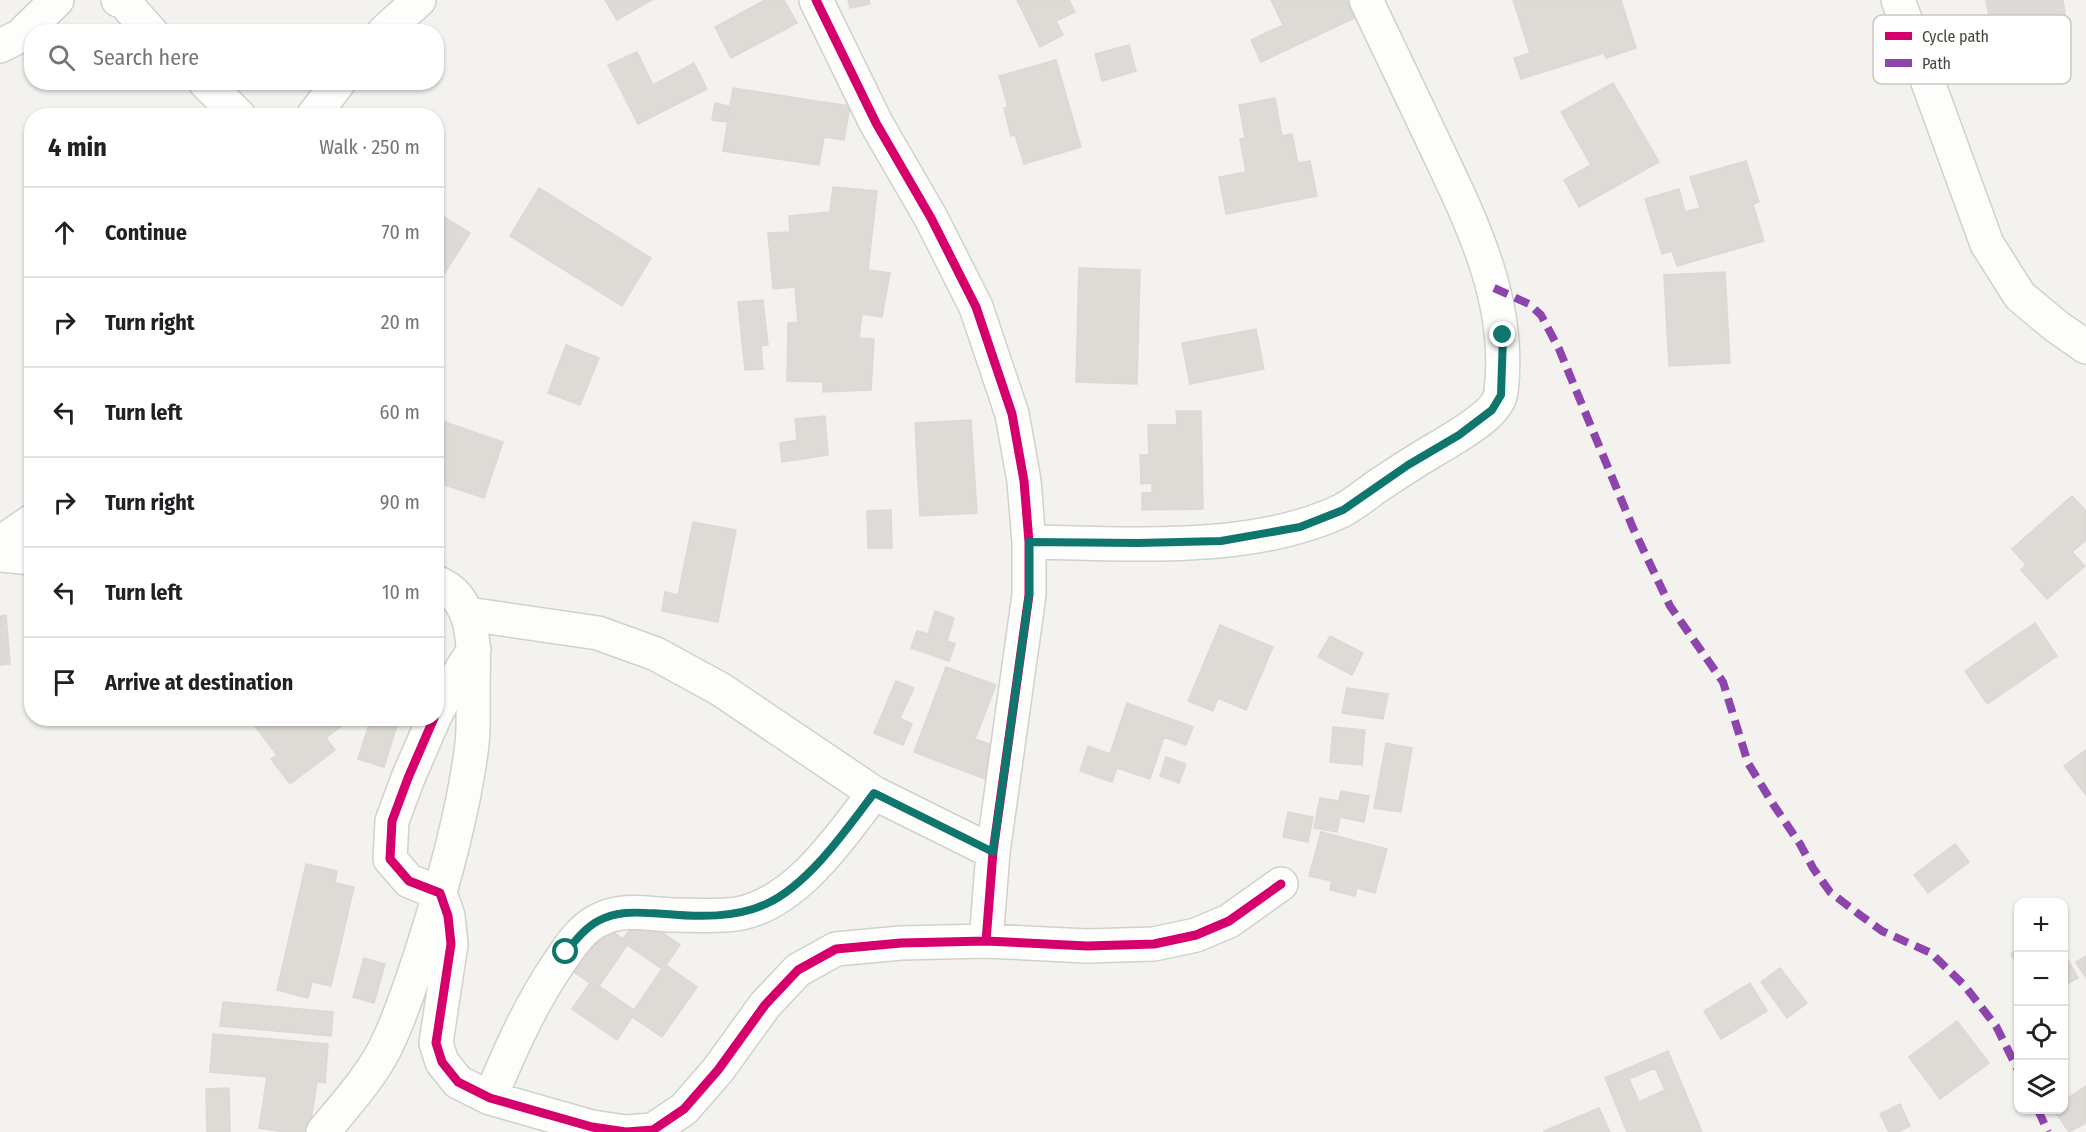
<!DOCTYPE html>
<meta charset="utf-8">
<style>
:root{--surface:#fff;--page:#f6f6f6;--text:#202124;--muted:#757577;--line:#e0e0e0}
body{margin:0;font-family:"Fira Sans Condensed",sans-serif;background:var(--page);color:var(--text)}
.controls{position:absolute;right:18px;bottom:18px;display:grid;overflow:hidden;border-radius:12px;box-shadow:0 2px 4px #0004}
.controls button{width:54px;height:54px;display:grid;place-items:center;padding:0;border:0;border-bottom:2px solid var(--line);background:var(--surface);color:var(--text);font:30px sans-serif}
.stop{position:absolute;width:18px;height:18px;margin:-14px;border:4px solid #0f766e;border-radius:50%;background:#fff}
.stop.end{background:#0f766e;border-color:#fff;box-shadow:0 2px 6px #0008}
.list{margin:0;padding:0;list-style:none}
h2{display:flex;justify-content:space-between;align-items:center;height:78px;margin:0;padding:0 24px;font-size:26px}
h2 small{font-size:20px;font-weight:400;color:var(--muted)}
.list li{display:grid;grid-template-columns:39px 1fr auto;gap:18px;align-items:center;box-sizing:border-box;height:90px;padding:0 24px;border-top:2px solid var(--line)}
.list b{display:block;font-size:22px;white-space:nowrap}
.list em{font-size:20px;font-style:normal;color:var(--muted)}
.icon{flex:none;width:33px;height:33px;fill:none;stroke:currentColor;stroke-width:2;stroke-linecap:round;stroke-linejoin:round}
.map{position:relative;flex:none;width:2086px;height:1132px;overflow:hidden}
.search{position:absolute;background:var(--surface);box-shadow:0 2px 4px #0004;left:24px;top:24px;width:420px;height:66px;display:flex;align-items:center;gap:15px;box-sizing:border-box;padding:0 21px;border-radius:24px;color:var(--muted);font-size:22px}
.panel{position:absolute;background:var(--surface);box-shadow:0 2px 4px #0004;left:24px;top:108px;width:420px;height:618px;border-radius:24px}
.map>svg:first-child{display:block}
.building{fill:#dedbd6;stroke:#dcd9d4;stroke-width:1.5;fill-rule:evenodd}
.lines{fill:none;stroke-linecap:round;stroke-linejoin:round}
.street-casing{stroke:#d2d0cb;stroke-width:36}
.street{stroke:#fdfdfc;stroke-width:33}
.quiet{stroke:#8e44ad;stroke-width:8;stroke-dasharray:15 8;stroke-linecap:butt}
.cycleway-casing{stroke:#fff;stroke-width:13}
.cycleway{stroke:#d6006c;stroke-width:9}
.route{stroke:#0f766e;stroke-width:8}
.key{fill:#fff;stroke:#c9c7c4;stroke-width:1.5}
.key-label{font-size:16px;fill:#4b4439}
</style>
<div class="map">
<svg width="2086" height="1132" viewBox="0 0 2086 1132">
<rect width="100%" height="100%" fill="#f4f2ee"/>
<path class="building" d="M605,0H652L617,20Z
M765,0H784L797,23L731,58L715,27Z
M848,0H869L870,4L850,8Z
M1017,0H1069L1075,12L1056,21L1063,35L1040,47Z
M1271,0H1352L1359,16L1261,62L1251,40L1283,25Z
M1513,0H1621L1636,48L1606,58L1604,53L1521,79L1514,58L1530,53Z
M1986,0H2063L2067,26L2058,27L2065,63L2017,71L2011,36L1993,39Z
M1129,45L1136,71L1102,81L1095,54Z
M637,52L653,85L694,63L707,89L638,124L608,65Z
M1056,60L1081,147L1024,164L1015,135L1011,136L1004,108L1008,107L999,76Z
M1613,83L1659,162L1579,207L1564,180L1591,165L1561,112Z
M733,88L850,106L844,140L824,137L819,165L723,151Z
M1275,98L1282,136L1292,134L1298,163L1310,161L1317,196L1226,214L1219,177L1246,172L1240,139L1245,138L1239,105Z
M715,103L729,106L726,122L712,120Z
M1746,161L1759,202L1753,204L1764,241L1677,266L1672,251L1662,254L1645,199L1679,189L1685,212L1700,208L1690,177Z
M833,187L877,191L868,270L890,273L882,317L862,314L859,338L874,339L871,390L823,392V382L787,381L788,323H798L795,287L773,289L768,233L790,232L789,216L830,212Z
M539,188L651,258L622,306L510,236Z
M436,212L470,233L436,287Z
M1079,268L1140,270L1137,384L1076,382Z
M1725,272L1730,363L1669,366L1664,275Z
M763,300L768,345L761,346L763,369L745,370L738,302Z
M1256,329L1264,369L1190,384L1182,343Z
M566,345L599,358L580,405L548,393Z
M1176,411H1201L1203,509L1142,510V493H1152V483L1141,484L1140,455H1149L1148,425H1177Z
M825,416L828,455L782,462L780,443L797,440L795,419Z
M436,419L503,442L484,498L436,482Z
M971,420L977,513L920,516L915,423Z
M2072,496L2086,511V540L2072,552L2085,566L2047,599L2021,570L2026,565L2012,549Z
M891,510L892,548H868L867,511Z
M693,522L736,530L718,622L662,611L665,592L678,595Z
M935,611L954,618L947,641L955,644L949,661L911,648L917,631L928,634Z
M6,615L10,664L0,665V616Z
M2035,623L2057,656L1987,704L1965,671Z
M1220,625L1273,647L1246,710L1218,698L1213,711L1188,701Z
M1330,636L1363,653L1352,675L1318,657Z
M946,667L996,685L975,739L1000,748L988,780L914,752Z
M896,681L914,688L900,718L912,724L903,745L874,733Z
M1347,688L1388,694L1383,719L1342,713Z
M1127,703L1193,727L1186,745L1164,737L1150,779L1117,768L1112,782L1080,771L1088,746L1110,754Z
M256,718H352L326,738L335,750L290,784L271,759L277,755L252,722Z
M371,718L399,719L384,767L358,759Z
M1333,727L1365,730L1362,765L1330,762Z
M1386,743L1412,748L1401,812L1374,808Z
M2086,750V795L2064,766Z
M1166,757L1186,764L1179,783L1160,776Z
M1341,791L1369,796L1364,822L1340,817L1337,832L1314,828L1320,798L1339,801Z
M1288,812L1313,817L1308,842L1283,837Z
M1321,832L1387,849L1375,893L1357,888L1355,896L1330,890L1332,881L1309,876Z
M1955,844L1969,862L1928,893L1914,875Z
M306,864L337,871L335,883L354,887L331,986L312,982L308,998L277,990Z
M639,916L680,945L666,965L697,987L662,1037L632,1017L617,1040L572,1009L590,983L574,972L606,927L623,939ZM627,945L662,969L634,1010L599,986Z
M2018,950V966L2011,954Z
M2064,953L2078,978L2064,986Z
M2086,956V978L2076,962Z
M364,958L385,964L374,1003L353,997Z
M1780,968L1807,1003L1787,1018L1761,982Z
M1750,983L1767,1011L1721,1039L1704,1011Z
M223,1002L333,1012L331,1036L220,1026Z
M1957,1021L1989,1063L1940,1099L1909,1057Z
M213,1034L328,1044L325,1083L317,1082L309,1132H285L259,1128L267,1077L210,1072Z
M1668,1051L1702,1132H1627L1605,1078ZM1655,1068L1665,1090L1639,1102L1629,1079Z
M2086,1086V1123L2069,1132L2054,1110H2064V1101Z
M229,1088L230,1132H207L206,1089Z
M1900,1104L1910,1126L1898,1132H1889L1880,1114Z
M1599,1108L1610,1132H1545L1544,1131Z"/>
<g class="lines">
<g class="street-casing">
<path id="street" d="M118,0L124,2L151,32
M816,0L876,123L931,218L976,307L1012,414L1024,481L1029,542V595L993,852L986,941
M1898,0L1987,244L2020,296L2056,326L2086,347
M384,32L419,0
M0,46L20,36L57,0
M205,82L239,116
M313,116L339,82
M1029,542C1127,543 1250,554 1341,511C1353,505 1365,495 1376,487C1396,474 1415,461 1436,449C1454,438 1499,414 1501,392C1512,302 1472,223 1435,145C1412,97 1389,48 1366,0
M0,543L32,521
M0,555L32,558
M468,614L598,633L656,654L720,689L874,793L993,852
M436,714L449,689L474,650
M434,718L408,778L392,821L390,859L409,881L440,893L448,916L451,944L436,1043L442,1062L458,1082L490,1098L592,1127L626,1132L653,1130L684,1109L718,1070L765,1005L798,970L836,949L901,943L986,941L1087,946L1154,944L1196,935L1229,921L1281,884
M490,1098C510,1051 529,1007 558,964C568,949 580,930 597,921C622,907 647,914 673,915C694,915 716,917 737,914C796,904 840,837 874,793
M323,1132C346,1104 374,1074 389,1040C404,1008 415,972 426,938C446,875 464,810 472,744C474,725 473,705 473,685C474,649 477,598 436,582"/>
</g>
<use href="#street" class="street"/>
<path class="quiet" d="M1494,288L1529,304L1541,315L1559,349L1633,528L1670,606L1723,682L1748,763L1773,804L1800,844L1813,868L1830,892L1860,915L1882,931L1931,953L1964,985L1996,1026L2018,1070
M2038,1110L2048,1132"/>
<g class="cycleway-casing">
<path id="cycleway" d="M816,0L876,123L931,218L976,307L1012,414L1024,481L1029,542V595L993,852L986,941
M434,718L408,778L392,821L390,859L409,881L440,893L448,916L451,944L436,1043L442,1062L458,1082L490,1098L592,1127L626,1132L653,1130L684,1109L718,1070L765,1005L798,970L836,949L901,943L986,941L1087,946L1154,944L1196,935L1229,921L1281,884"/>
</g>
<use href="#cycleway" class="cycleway"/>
</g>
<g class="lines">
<path class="route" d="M566,952C575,941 585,928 598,921C620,909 642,913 666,914C698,917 736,918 766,904C808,885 847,829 874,793L993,852L1029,595V542L1138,543L1221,541L1300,527L1343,510L1408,465L1459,435L1492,410L1501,395L1503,335"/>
</g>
<rect x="1873" y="15" width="198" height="69" rx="9" class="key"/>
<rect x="1885" y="32" width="27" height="8" fill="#d6006c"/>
<rect x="1885" y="59" width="27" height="8" fill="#8e44ad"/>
<g class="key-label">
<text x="1922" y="42">Cycle path</text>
<text x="1922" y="69">Path</text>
</g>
</svg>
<div class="controls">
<button>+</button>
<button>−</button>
<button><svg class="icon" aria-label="locate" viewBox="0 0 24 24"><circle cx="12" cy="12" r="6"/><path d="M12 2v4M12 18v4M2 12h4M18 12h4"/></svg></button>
<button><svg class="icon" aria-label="layers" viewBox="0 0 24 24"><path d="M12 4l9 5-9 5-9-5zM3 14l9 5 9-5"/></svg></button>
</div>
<div class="stop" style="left:566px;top:952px"></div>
<div class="stop end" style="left:1503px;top:335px"></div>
<div class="search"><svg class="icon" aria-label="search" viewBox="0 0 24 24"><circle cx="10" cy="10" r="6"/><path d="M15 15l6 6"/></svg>Search here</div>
<section class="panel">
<h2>4 min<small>Walk · 250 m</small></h2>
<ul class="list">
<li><svg class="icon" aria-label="ahead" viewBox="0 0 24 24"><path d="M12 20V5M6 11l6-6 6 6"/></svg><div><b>Continue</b></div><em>70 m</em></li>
<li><svg class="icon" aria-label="right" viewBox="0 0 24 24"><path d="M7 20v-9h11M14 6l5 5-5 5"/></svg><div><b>Turn right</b></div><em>20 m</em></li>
<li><svg class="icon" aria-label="left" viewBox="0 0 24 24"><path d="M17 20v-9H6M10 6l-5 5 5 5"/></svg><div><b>Turn left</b></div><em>60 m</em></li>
<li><svg class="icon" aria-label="right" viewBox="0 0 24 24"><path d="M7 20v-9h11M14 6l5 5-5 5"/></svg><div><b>Turn right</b></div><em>90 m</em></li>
<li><svg class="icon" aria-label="left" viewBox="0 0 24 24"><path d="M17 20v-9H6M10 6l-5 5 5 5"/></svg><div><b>Turn left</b></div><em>10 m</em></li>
<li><svg class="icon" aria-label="arrive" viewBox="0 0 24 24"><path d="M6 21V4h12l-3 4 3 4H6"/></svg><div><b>Arrive at destination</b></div></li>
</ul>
</section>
</div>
